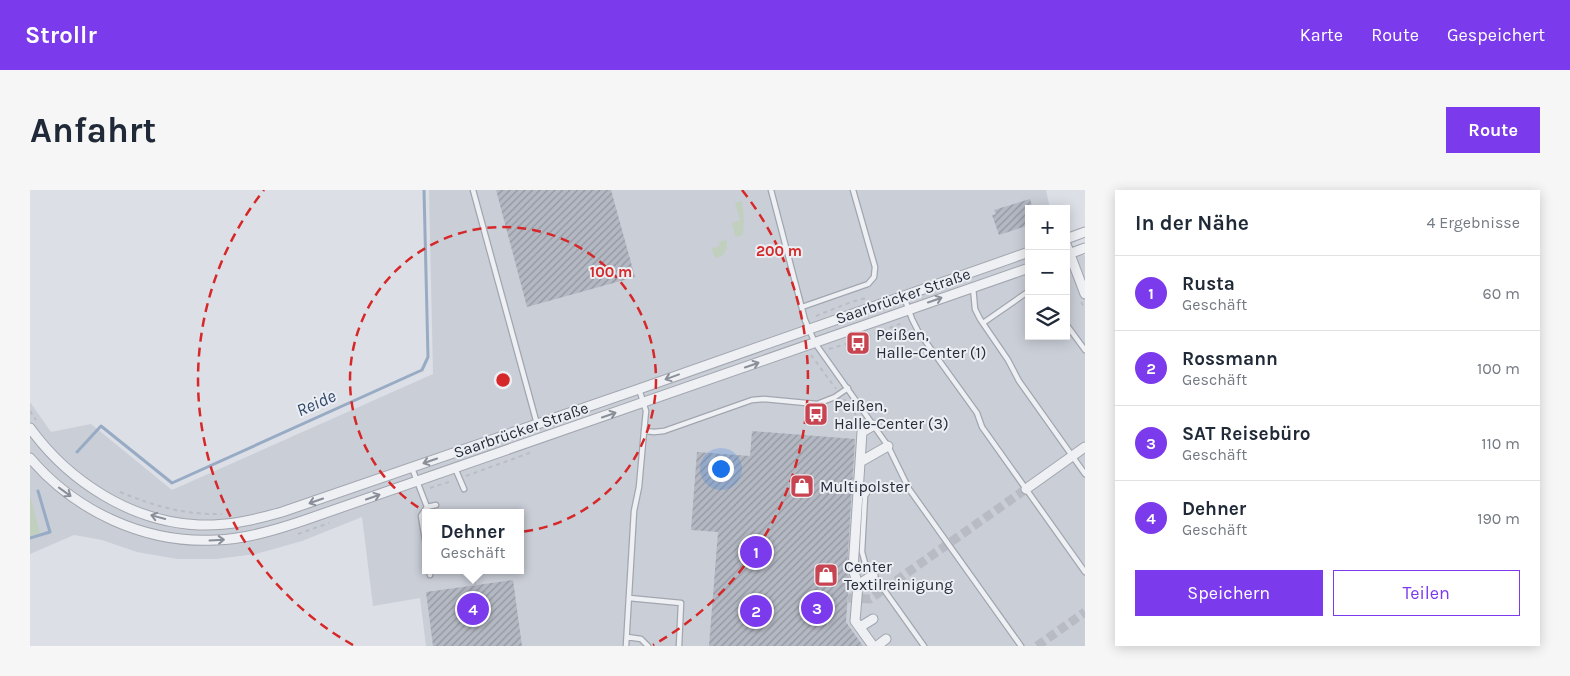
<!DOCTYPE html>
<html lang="de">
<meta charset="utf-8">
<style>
:root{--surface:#fff;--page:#f6f6f7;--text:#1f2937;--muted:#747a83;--line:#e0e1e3;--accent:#7c3aed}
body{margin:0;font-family:Karla,sans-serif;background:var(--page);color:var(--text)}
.controls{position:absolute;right:15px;top:15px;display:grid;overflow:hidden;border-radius:0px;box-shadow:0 2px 12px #0003}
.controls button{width:45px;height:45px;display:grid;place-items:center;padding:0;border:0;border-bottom:1px solid var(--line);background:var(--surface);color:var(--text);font:25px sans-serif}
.you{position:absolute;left:690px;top:278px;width:18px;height:18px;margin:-12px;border:4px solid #fff;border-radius:50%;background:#1a73e8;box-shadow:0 0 0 8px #1a73e833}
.badge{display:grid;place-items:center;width:32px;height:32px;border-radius:50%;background:var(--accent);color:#fff;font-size:16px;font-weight:700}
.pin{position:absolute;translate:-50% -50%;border:2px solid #fff;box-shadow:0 1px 5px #0006}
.popup{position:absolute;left:392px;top:319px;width:102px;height:65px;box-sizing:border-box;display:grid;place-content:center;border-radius:0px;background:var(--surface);filter:drop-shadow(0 1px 4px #0005);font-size:16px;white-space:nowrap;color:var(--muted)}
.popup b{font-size:19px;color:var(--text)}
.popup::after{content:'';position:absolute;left:50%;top:100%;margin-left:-10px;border:10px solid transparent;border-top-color:var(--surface)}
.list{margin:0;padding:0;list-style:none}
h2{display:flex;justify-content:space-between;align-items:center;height:65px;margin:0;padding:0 20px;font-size:21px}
h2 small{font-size:16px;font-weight:400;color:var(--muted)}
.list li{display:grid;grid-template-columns:32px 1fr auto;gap:15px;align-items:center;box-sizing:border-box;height:75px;padding:0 20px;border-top:1px solid var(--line)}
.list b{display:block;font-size:19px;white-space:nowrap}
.list p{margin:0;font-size:16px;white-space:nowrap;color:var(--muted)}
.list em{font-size:16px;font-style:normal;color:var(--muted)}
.actions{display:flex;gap:10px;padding:15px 20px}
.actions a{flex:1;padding:11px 0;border:1px solid var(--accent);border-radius:0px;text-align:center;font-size:18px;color:var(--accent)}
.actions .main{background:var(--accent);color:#fff}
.icon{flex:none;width:28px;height:28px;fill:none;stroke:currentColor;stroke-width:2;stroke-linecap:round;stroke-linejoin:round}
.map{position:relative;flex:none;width:1055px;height:456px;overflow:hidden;border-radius:0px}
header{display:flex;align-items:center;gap:30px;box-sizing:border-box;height:70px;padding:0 25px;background:var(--accent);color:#fff}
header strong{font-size:24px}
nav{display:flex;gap:28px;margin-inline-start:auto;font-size:18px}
.intro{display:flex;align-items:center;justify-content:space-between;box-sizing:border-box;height:120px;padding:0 30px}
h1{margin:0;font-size:35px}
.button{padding:12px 22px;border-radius:0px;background:var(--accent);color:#fff;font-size:18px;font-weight:700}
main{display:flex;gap:30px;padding:0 30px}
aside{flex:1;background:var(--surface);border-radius:0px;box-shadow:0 2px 12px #0003}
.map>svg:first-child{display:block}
.built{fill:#caced7;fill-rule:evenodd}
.grass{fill:#c1cfbe}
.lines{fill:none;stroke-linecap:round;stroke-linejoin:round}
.stream{stroke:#98abc5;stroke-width:3}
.building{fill:url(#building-hatch)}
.street-tunnel{stroke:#b8bbc4;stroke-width:9;stroke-dasharray:9 4.5;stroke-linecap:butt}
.lane-casing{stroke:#a2a6af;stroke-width:7}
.street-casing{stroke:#a2a6af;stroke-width:11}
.path{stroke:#babdc4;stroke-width:2;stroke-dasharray:4 4;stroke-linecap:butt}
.lane{stroke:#eef0f4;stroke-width:4.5}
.street{stroke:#eef0f4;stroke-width:9}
.oneway{stroke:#8a8e98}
.ring{fill:none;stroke:#d62828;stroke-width:2.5;stroke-dasharray:9 6}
.labels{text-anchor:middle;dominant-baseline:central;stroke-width:4;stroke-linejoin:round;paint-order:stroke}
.street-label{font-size:16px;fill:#272d3b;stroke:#ebeef3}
.poi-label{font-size:16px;fill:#272d3b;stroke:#ebeef3;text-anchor:start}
.water-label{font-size:18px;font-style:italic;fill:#33496d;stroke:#ebeef3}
.centre{fill:#d62828;stroke:#ebeef3;stroke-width:2.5}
.ring-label{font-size:15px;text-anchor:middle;font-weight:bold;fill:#d62828;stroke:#ebeef3;stroke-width:4;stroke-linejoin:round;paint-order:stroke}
</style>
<header>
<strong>Strollr</strong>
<nav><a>Karte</a><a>Route</a><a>Gespeichert</a></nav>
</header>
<div class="intro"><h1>Anfahrt</h1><a class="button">Route</a></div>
<main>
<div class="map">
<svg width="1055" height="456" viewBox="0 0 1055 456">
<defs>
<pattern id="building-hatch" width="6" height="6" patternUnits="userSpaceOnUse" patternTransform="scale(1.25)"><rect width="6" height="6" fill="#b4b8c2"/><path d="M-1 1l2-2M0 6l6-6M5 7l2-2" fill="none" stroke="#92969f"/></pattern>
</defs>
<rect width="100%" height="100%" fill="#dcdfe6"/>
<path class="built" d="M399,0H1016L1020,19H999V146H1036V50L1055,66V456H396L390,408L343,416L332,327L272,351L226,364L186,369H147L107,362L72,350L44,345L0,364V212L21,242L61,234L142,300L403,184ZM396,323H490V380H396Z"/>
<path class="grass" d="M712,11L714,30L713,44L708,47L705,46L702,33L710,30L705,13Z
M696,50C699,58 695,65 687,68L684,66L682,58L690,56L689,52Z
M0,305L10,343L0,346Z"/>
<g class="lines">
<path class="stream" d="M47,262L71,236L142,293L392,180L398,167L394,0
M0,348L20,342L8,301"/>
</g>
<path class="building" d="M466,0H581L605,87L497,117Z
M1000,9L1003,19H999V35L969,45L962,25L966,24L964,20Z
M722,241L825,249L817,379L819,388L816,432L833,456H679L688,342L661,340L667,262L720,266Z
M483,390L492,456H403L396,402Z"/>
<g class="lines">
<path class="street-tunnel" d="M818,408L840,409L996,299
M1007,456L1055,422"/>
<g class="lane-casing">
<path id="lane" d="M443,0L507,234
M741,0L775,130L785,153L858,256L879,299L991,456
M943,97L945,119L950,129L978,170L989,191L1055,284
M874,107L882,129L888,141L947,223L952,237L1055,382
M772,117L838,94L844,87L845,77L823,0
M953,133L999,101
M1036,134L1055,160
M609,199L616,221L614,241L624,242L634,241L722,210L734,209L787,214L805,207L818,198
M382,278L397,317L391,326L396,356
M425,278L434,299
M841,296L835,306L832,362L835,373L894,456
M397,317L406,315
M399,380L400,385
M599,408L651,413L649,456
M597,447L611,449L618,456
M596,456L604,321L609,297L614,241"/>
</g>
<g class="street-casing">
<path id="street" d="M1036,49L1055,42
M1036,54L1055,104
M1036,65L1055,58
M0,238C39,292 102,332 169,335C198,336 224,330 252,322L609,199L999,62
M0,268C45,321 115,354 186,350C216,349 246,340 275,330L999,78
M830,272L858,256
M996,299L1055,257
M828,395L843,385
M830,437L843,429
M843,456L825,431L828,395L823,379L832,242L844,235
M847,456L856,449"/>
</g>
<path class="path" d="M1051,112L1055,118
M786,126L821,112L836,108
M799,159L826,151L872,133
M781,165L806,199
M814,209L826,225
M0,221L6,230
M436,286L502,262
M400,298L422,291
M90,302C124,316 155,325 192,324
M268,344L299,333
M445,396L446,380"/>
<use href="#lane" class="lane"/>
<use href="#street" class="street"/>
</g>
<defs><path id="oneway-shaft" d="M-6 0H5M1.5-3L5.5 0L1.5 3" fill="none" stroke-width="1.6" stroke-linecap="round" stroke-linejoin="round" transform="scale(1.25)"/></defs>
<g class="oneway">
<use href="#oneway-shaft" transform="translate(905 110) rotate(-19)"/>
<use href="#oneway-shaft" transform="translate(722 175) rotate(-19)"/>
<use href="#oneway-shaft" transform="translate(642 187) rotate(160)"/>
<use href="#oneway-shaft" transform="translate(579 225) rotate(-19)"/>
<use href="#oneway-shaft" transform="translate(400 271) rotate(161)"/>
<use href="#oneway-shaft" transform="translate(35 302) rotate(36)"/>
<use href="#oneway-shaft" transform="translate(343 307) rotate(-19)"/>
<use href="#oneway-shaft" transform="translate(286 311) rotate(161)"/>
<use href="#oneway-shaft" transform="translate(128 327) rotate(-165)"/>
<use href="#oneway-shaft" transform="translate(187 350) rotate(-3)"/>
</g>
<g class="ring">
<circle cx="473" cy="190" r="153"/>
<path d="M323 455A305 305 0 0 1 234 0M712 0A305 305 0 0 1 623 455"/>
</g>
<defs>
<g id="bus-square" transform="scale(1.25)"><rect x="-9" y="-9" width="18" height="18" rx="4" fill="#c74450" stroke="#ebeef3"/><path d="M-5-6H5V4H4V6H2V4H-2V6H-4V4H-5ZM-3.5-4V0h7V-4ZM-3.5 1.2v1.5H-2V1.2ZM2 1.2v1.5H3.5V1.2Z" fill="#fff"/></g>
<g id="shop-square" transform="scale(1.25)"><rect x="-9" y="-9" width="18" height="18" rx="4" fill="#c74450" stroke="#ebeef3"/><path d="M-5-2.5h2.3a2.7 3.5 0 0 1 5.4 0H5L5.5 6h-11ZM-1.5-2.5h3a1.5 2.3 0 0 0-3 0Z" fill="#fff"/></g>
</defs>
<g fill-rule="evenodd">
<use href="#bus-square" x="828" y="153"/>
<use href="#bus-square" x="786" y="224"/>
<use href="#shop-square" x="772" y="296"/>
<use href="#shop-square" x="796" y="385"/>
</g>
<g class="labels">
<g class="street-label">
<text transform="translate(873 106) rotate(-19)">Saarbrücker Straße</text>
<text transform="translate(491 240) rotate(-19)">Saarbrücker Straße</text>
</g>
<g class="poi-label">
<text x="846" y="144">Peißen,<tspan x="846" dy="18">Halle-Center (1)</tspan></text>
<text x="804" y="215">Peißen,<tspan x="804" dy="18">Halle-Center (3)</tspan></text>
<text x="790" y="296">Multipolster</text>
<text x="814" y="376">Center<tspan x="814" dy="18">Textilreinigung</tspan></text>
</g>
<g class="water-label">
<text transform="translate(286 213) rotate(-24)">Reide</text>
</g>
</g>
<circle cx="473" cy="190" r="8" class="centre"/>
<g class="ring-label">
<text x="749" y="66">200 m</text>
<text x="581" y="87">100 m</text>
</g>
</svg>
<div class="controls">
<button>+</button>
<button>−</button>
<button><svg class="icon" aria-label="layers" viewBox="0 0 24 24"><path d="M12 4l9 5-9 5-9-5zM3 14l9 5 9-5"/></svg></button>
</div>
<div class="you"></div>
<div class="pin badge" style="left:726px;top:362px">1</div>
<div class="pin badge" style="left:726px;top:421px">2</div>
<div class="pin badge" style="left:787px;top:418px">3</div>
<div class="pin badge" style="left:443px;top:419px">4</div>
<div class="popup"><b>Dehner</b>Geschäft</div>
</div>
<aside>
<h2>In der Nähe<small>4 Ergebnisse</small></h2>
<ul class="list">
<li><span class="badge">1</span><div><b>Rusta</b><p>Geschäft</p></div><em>60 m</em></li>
<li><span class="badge">2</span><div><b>Rossmann</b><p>Geschäft</p></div><em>100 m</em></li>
<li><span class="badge">3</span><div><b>SAT Reisebüro</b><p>Geschäft</p></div><em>110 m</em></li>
<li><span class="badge">4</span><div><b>Dehner</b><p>Geschäft</p></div><em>190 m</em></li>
</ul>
<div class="actions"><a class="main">Speichern</a><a>Teilen</a></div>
</aside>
</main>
